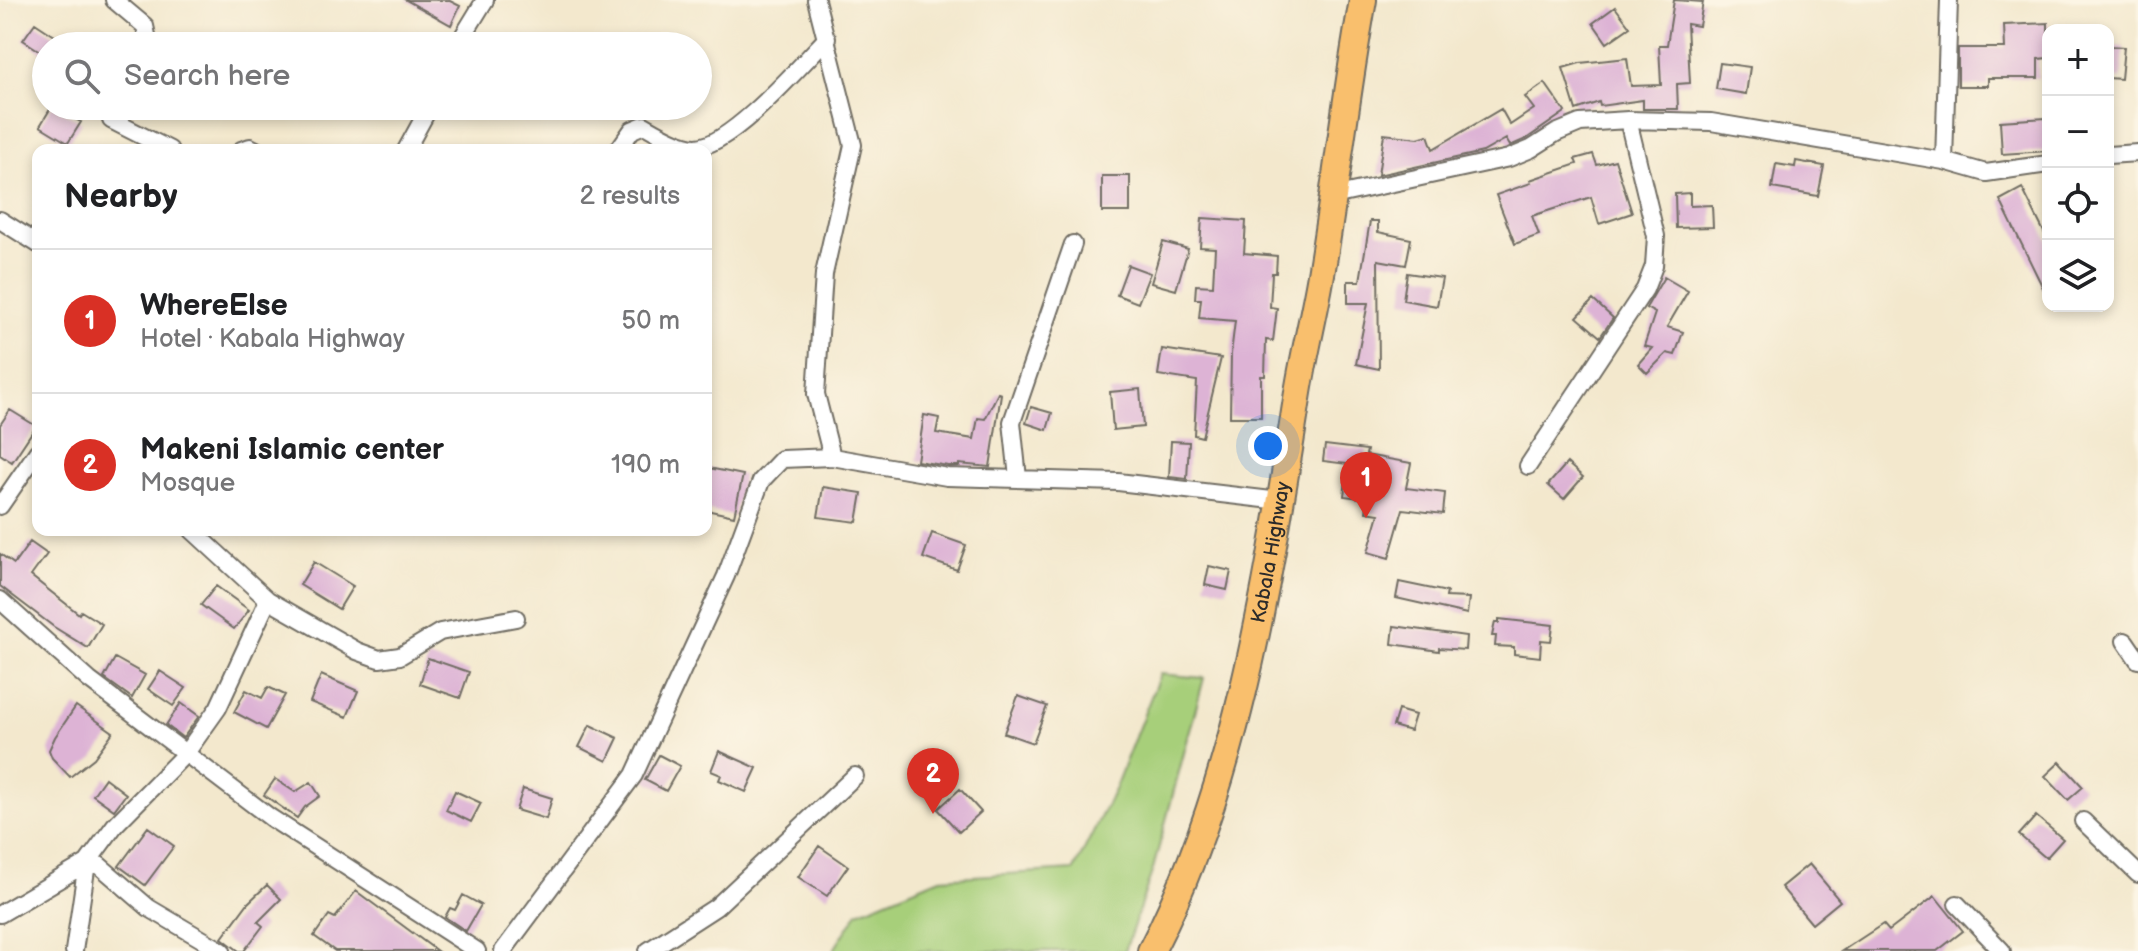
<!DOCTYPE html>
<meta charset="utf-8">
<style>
:root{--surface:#fff;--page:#f6f6f6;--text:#202124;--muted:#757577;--line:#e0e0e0;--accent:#d93025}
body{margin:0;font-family:"Balsamiq Sans",sans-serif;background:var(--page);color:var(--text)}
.controls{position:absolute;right:24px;top:24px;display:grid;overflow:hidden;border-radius:16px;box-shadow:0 4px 12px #0003}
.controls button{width:72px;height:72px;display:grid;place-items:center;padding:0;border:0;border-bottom:2px solid var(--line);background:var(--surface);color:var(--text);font:40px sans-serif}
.you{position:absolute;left:1268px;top:446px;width:28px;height:28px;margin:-20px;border:6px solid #fff;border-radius:50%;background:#1a73e8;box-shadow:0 0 0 12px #1a73e833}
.badge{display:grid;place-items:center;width:52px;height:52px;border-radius:50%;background:var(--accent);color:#fff;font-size:26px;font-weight:700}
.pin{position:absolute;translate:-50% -66px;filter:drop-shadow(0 2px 4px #0008)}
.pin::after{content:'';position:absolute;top:42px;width:28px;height:24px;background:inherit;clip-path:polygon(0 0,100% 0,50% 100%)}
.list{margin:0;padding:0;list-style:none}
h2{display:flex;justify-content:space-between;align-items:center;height:104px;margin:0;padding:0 32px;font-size:34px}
h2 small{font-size:26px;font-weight:400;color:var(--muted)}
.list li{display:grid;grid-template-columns:52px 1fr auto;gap:24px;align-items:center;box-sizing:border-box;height:144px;padding:0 32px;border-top:2px solid var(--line)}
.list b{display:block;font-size:30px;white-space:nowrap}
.list p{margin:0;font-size:26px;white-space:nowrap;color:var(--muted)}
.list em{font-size:26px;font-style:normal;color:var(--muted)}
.icon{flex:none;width:44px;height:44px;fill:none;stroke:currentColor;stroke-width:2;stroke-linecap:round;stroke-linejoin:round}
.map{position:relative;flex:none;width:2138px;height:951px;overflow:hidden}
.search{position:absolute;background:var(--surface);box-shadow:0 4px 12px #0003;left:32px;top:32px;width:680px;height:88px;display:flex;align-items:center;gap:20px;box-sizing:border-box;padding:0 28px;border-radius:44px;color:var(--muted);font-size:30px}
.panel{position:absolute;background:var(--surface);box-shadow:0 4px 12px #0003;left:32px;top:144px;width:680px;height:392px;border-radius:16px}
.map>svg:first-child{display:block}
.green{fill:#a7cf7a;stroke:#697d52;stroke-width:2}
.building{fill:#ddb3d5}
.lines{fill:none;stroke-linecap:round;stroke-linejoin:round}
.minor-casing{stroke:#716d64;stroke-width:20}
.primary-casing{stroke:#716d64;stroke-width:30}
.minor{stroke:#fff;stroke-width:16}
.primary{stroke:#f9bf6d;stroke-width:26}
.labels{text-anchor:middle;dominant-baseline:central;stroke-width:6;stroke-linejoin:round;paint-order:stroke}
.street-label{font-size:20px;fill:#2b2b2b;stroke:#fcf5e5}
</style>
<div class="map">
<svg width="2138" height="951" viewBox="0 0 2138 951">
<rect width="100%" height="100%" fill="#fcf5e5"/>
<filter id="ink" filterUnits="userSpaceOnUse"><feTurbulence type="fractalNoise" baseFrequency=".0125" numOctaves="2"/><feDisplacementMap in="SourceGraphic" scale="16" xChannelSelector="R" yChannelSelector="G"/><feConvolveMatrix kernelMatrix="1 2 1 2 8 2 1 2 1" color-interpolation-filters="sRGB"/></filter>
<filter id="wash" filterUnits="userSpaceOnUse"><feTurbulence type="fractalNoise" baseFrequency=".006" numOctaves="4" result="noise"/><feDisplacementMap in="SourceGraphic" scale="32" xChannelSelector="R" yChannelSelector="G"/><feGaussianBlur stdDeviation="1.8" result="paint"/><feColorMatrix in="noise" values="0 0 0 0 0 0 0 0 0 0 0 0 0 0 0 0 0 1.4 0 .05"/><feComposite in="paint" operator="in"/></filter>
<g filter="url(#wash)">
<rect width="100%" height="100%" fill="#f3e8cd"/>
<path class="green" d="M1160,674L1204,678L1153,869L1125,951H833L858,912L940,878L1074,870L1114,790Z"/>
<g id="blocks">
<path class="building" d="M406,0H448L460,6L451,25Z
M1674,0L1703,2L1699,26L1687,24L1690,83L1677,84L1678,109H1643V100L1600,106L1599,102L1576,110L1563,68L1580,63L1627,58L1631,86L1661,85L1659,45H1667Z
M1615,7L1630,27L1607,43L1593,23Z
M35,23L70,46H46V55L23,40Z
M2048,23V58L2038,59V78H1988V86H1958V48H2005L2004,25Z
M2108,46L2124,47L2121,79L2108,78Z
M1720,63L1750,67L1746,94L1716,89Z
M1545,83L1565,112L1526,139L1510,146L1506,139L1483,152L1378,175L1384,134L1418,138L1428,135L1433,149L1501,109L1510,125L1534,109L1525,97Z
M52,106L81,122L68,143L40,126Z
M2046,118L2048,151L2002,154L2000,121Z
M1593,154L1597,165L1615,160L1632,213L1599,224L1591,197L1532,216L1539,235L1515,244L1496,195L1531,183L1530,180L1577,164L1575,159Z
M1796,161L1824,166L1818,196L1772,188L1776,164L1795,167Z
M1102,176H1130V212H1102Z
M2022,188L2048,240V298L2000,200Z
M1690,193V206L1712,205L1713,227L1676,228L1675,194Z
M1202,218L1246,221L1244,253L1277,256L1276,273H1272L1270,307L1277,308L1273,341L1266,340L1265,376H1261V417H1230L1231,354L1235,321L1199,318L1201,299H1195L1196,285L1213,286L1215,248L1200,247Z
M1370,221H1378V232L1411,239L1406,265L1378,260L1379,369L1356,364L1368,303H1348V281H1360Z
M1163,242L1188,249L1176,290L1151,283Z
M1128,265L1150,273L1138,303L1117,295Z
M1407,273L1442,278L1437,306L1403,300Z
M1664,277L1688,291L1667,327L1683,332L1675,355L1667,353L1647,373L1638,364L1652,348L1644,346L1655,313L1646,308Z
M1593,300L1613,318L1600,337L1577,317Z
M1162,349L1221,358L1202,437L1194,435L1197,381L1158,375Z
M1140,389L1143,427L1113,430L1110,392Z
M998,393L1001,394L990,467L959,464V466H948L917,461L924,415L939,418L936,433L974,439L978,418L985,419Z
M1031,407L1052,413L1047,430L1026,423Z
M10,410L36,426L12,462L0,454V425Z
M1171,441L1189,442L1187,479L1169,477Z
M1325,445L1367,450L1366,455L1411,463L1406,488L1445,493L1443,514L1403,509L1389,558L1368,552L1379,514L1366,512L1368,499L1344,496L1348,464L1323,461Z
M1567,463L1583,477L1564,499L1548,485Z
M709,468L743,475L734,516L706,510V482Z
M823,487L862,493L857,522L818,517Z
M932,533L966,545L957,570L923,558Z
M30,542L47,554L31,576L79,614L81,611L102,624L88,648L54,627L0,586V554L14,564Z
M314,562L353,586L339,609L300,585Z
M1209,566L1231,571L1227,590L1205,585Z
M1399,582L1447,592L1446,597L1469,598L1467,614L1396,598Z
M216,586L249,610L234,629L201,605Z
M1499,619L1553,625L1551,641L1541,640L1540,657L1514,654V647L1495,646L1496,636H1492L1495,622L1499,623Z
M1394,626L1466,636L1465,650L1439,648V651L1392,644Z
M115,658L145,675L132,698L104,678Z
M428,658L469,672L460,698L420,684Z
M160,671L186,688L173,706L148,689Z
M321,675L358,691L347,717L310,702Z
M268,687L285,695L266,729L234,712L246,690L262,698Z
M1018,696L1047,706L1033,743L1004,733Z
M181,703L199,716L183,738L166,725Z
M76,706L113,732L94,758L70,777L52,758L49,750L55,737Z
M1398,710L1415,715L1410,731L1393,726Z
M590,725L618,738L607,761L579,747Z
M719,751L757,768L746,792L719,780L721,775L711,771Z
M659,755L680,766L666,791L645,780Z
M2060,762L2083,787L2068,800L2045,776Z
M105,778L126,794L114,810L93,795Z
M275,779L295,792L311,782L320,796L305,807L297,818L264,795Z
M523,789L552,798L546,819L516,810Z
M960,789L981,812L959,832L938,809Z
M455,791L481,803L471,822L446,810Z
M2036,816L2063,839L2046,858L2019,835Z
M148,827L174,846L145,885L119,866Z
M819,846L848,866L827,896L798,877Z
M1809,864L1840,901L1812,924L1781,887Z
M267,885L281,899L258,922L263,926L244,951H239L222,938L248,903Z
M356,891L398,922L437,951H335L314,936L329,915L335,918Z
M463,895L481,905L466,931L445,917L450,908L455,910Z
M1935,896L1963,931L1937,951H1842L1883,924L1889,931Z"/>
</g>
</g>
<g filter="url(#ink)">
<use href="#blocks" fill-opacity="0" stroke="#716d64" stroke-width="2"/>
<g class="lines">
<g class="minor-casing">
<path id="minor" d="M114,0L145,26L148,40L144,46
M816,0L853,145L824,274L816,394L832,457
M457,46L485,0
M108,106L111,120L170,150
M241,150L250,147L256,150
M406,150L430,106
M618,150L632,130L644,125C658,133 679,146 695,147C729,148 802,64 827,38
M2108,155L2138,153
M1944,161L1949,0
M1333,196L1509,158L1531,149L1556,133L1580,123L1628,120L1711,122L1944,161L1986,173L2048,164
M0,220L38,244
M1528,466L1645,289L1654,266L1656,236L1628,120
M1018,478L1012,422L1073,244
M0,506L38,451
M192,530L268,600L357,651L379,659L400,656L440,632L516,618
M0,600L89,680L271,818L477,951
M2125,641L2138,660
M2083,821L2138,874
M1957,904L2002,951
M0,914L87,863L99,865L149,908L222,951
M74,951L87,863L115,825L186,753L218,708L268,600
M503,951L634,775L726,576L761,481L782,459L832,457L947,477L1118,482L1281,501
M648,951L716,907L855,776"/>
</g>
<g class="primary-casing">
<g id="primary">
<path id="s1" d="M1151,951C1237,785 1268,582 1297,399C1303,359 1313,320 1320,280C1336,187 1346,93 1363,0"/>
</g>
</g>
<use href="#minor" class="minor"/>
<use href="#primary" class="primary"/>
</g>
</g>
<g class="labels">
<g class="street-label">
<text stroke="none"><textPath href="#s1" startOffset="418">Kabala Highway</textPath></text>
</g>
</g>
</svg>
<div class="controls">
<button>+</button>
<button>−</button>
<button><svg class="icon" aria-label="locate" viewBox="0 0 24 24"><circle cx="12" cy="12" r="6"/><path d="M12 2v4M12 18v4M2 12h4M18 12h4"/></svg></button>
<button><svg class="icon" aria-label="layers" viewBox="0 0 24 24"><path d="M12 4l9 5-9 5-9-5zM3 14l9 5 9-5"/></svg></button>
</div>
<div class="you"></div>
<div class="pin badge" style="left:1366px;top:518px">1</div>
<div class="pin badge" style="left:933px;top:814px">2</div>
<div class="search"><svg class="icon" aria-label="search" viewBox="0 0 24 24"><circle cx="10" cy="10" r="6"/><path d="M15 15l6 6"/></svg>Search here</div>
<section class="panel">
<h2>Nearby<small>2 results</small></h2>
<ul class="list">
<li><span class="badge">1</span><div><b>WhereElse</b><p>Hotel · Kabala Highway</p></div><em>50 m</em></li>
<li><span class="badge">2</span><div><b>Makeni Islamic center</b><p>Mosque</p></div><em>190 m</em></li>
</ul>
</section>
</div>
